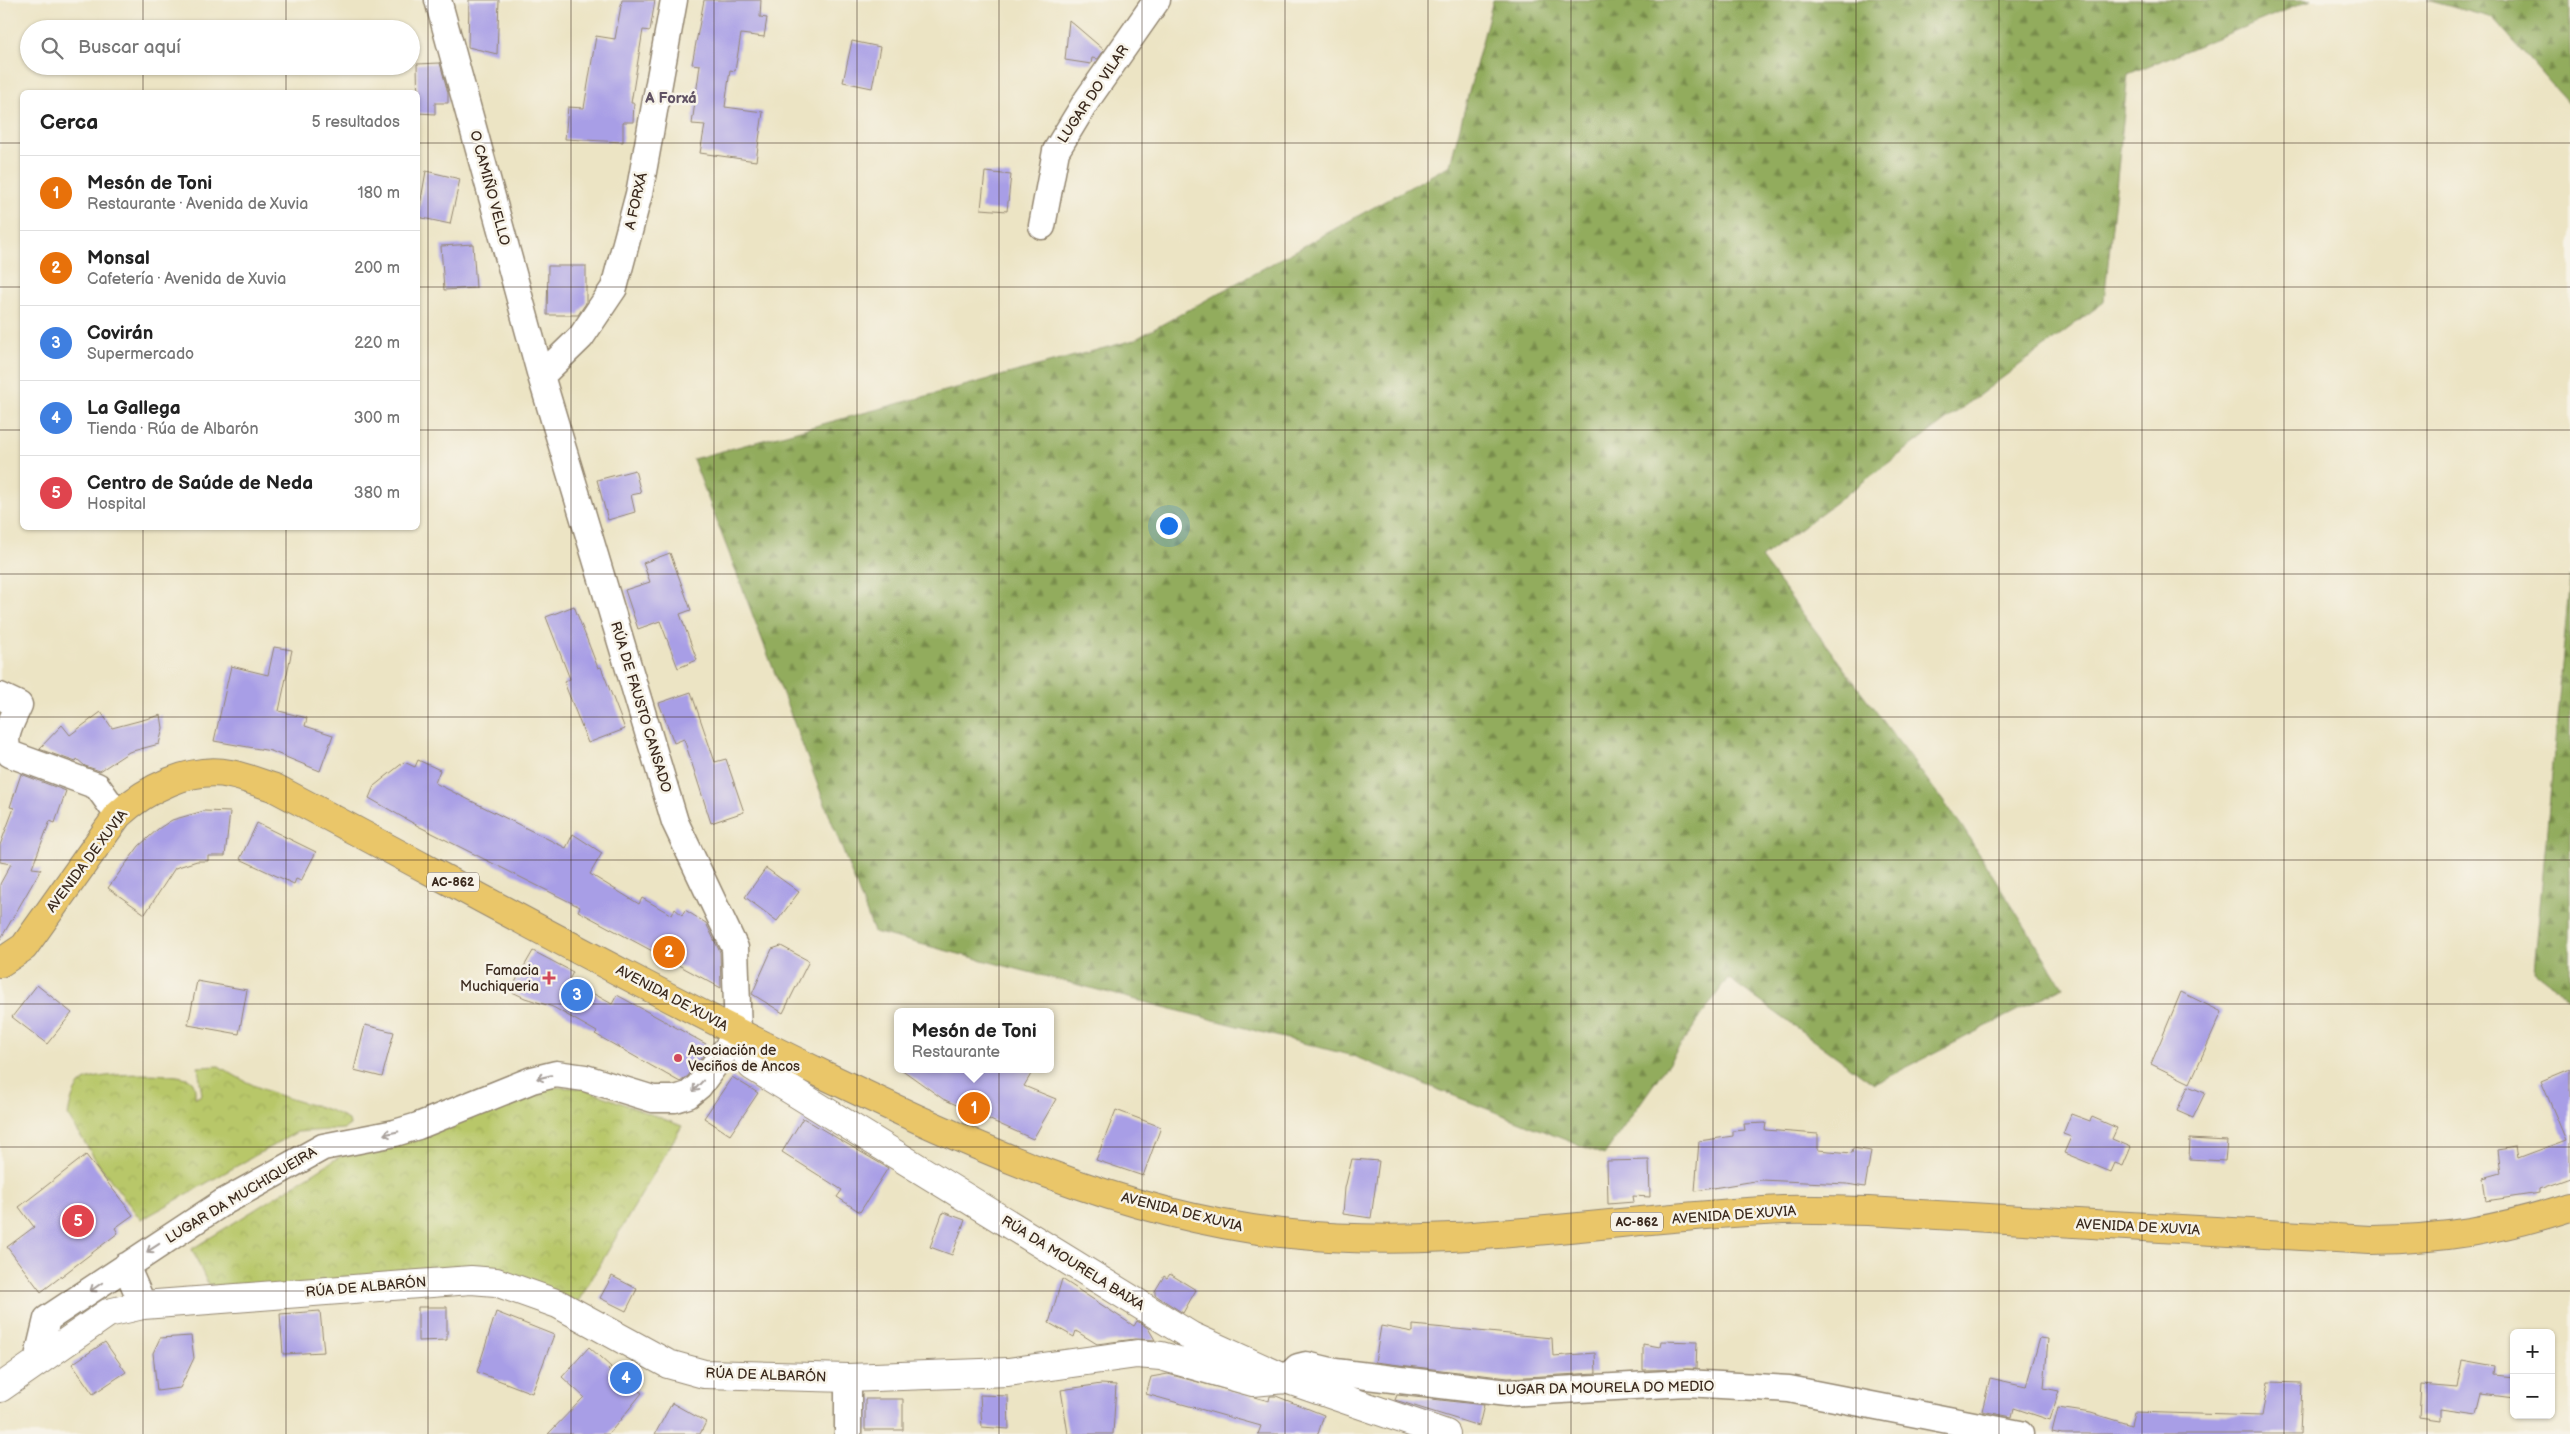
<!DOCTYPE html>
<html lang="es">
<meta charset="utf-8">
<style>
:root{--surface:#fff;--page:#f6f6f6;--text:#222;--muted:#767676;--line:#e0e0e0;--accent:#db2777}
body{margin:0;font-family:"Balsamiq Sans",sans-serif;background:var(--page);color:var(--text)}
.controls{position:absolute;right:15px;bottom:15px;display:grid;overflow:hidden;border-radius:8px;box-shadow:0 1px 4px #0004}
.controls button{width:45px;height:45px;display:grid;place-items:center;padding:0;border:0;border-bottom:1px solid var(--line);background:var(--surface);color:var(--text);font:25px sans-serif}
.you{position:absolute;left:1168px;top:525px;width:18px;height:18px;margin:-12px;border:4px solid #fff;border-radius:50%;background:#1a73e8;box-shadow:0 0 0 8px #1a73e833}
.badge{display:grid;place-items:center;width:32px;height:32px;border-radius:50%;background:var(--accent);color:#fff;font-size:16px;font-weight:700}
.pin{position:absolute;translate:-50% -50%;border:2px solid #fff;box-shadow:0 1px 5px #0006}
.popup{position:absolute;left:894px;top:1008px;width:160px;height:65px;box-sizing:border-box;display:grid;place-content:center;border-radius:8px;background:var(--surface);filter:drop-shadow(0 1px 4px #0005);font-size:16px;white-space:nowrap;color:var(--muted)}
.popup b{font-size:19px;color:var(--text)}
.popup::after{content:'';position:absolute;left:50%;top:100%;margin-left:-10px;border:10px solid transparent;border-top-color:var(--surface)}
.list{margin:0;padding:0;list-style:none}
h2{display:flex;justify-content:space-between;align-items:center;height:65px;margin:0;padding:0 20px;font-size:21px}
h2 small{font-size:16px;font-weight:400;color:var(--muted)}
.list li{display:grid;grid-template-columns:32px 1fr auto;gap:15px;align-items:center;box-sizing:border-box;height:75px;padding:0 20px;border-top:1px solid var(--line)}
.list b{display:block;font-size:19px;white-space:nowrap}
.list p{margin:0;font-size:16px;white-space:nowrap;color:var(--muted)}
.list em{font-size:16px;font-style:normal;color:var(--muted)}
.icon{flex:none;width:28px;height:28px;fill:none;stroke:currentColor;stroke-width:2;stroke-linecap:round;stroke-linejoin:round}
.map{position:relative;flex:none;width:2570px;height:1434px;overflow:hidden}
.search{position:absolute;background:var(--surface);box-shadow:0 1px 4px #0004;left:20px;top:20px;width:400px;height:55px;display:flex;align-items:center;gap:12px;box-sizing:border-box;padding:0 18px;border-radius:28px;color:var(--muted);font-size:19px}
.panel{position:absolute;background:var(--surface);box-shadow:0 1px 4px #0004;left:20px;top:90px;width:400px;height:440px;border-radius:8px}
.map>svg:first-child{display:block}
.forest{fill:url(#forest-firs);stroke:#666b3e}
.park{fill:url(#park-crowns);stroke:#7a7844}
.building{fill:#a89ee6}
.lines{fill:none;stroke-linecap:round;stroke-linejoin:round}
.minor-casing{stroke:#948771;stroke-width:29}
.tertiary-casing{stroke:#948771;stroke-width:30}
.primary-casing{stroke:#948771;stroke-width:30}
.minor{stroke:#fff;stroke-width:26}
.tertiary{stroke:#fff;stroke-width:28}
.primary{stroke:#eac669;stroke-width:28}
.oneway{stroke:#a79f9a}
.grid{fill:none;stroke:#3b2a1e;stroke-width:1;stroke-opacity:0.55}
.poi-dot{fill:#d1495b;stroke:#f7f3e8;stroke-width:2}
.labels{text-anchor:middle;dominant-baseline:central;stroke-width:5;stroke-linejoin:round;paint-order:stroke}
.shield{fill:#f7f3e8;stroke:#73665b;stroke-width:1}
.shield-label{font-size:12px;font-weight:bold;fill:#3b2a1e}
.street-label{font-size:14px;fill:#3b2a1e;stroke:#f7f3e8}
.poi-label{font-size:14px;fill:#3b2a1e;stroke:#f7f3e8;text-anchor:end}
.neighbourhood-label{font-size:15px;font-weight:bold;fill:#615364;stroke:#f7f3e8}
</style>
<div class="map">
<svg width="2570" height="1434" viewBox="0 0 2570 1434">
<defs>
<pattern id="forest-firs" width="22" height="20" patternUnits="userSpaceOnUse" patternTransform="scale(1.25)"><rect width="22" height="20" fill="#92ac5d"/><path d="M5 1l3.5 6h-7zM16 11l3.5 6h-7z" fill="#788c4c"/></pattern>
<pattern id="park-crowns" width="20" height="18" patternUnits="userSpaceOnUse" patternTransform="scale(1.25)"><rect width="20" height="18" fill="#b8c769"/><path d="M2 6a3 3 0 1 1 6 0M12 15a3 3 0 1 1 6 0" fill="none" stroke="#9fab5b"/></pattern>
</defs>
<rect width="100%" height="100%" fill="#f7f3e8"/>
<filter id="ink" filterUnits="userSpaceOnUse"><feTurbulence type="fractalNoise" baseFrequency=".02" numOctaves="2"/><feDisplacementMap in="SourceGraphic" scale="10" xChannelSelector="R" yChannelSelector="G"/><feConvolveMatrix kernelMatrix="1 2 1 2 8 2 1 2 1" color-interpolation-filters="sRGB"/></filter>
<filter id="wash" filterUnits="userSpaceOnUse"><feTurbulence type="fractalNoise" baseFrequency=".0096" numOctaves="4" result="noise"/><feDisplacementMap in="SourceGraphic" scale="20" xChannelSelector="R" yChannelSelector="G"/><feGaussianBlur stdDeviation="1.12" result="paint"/><feColorMatrix in="noise" values="0 0 0 0 0 0 0 0 0 0 0 0 0 0 0 0 0 1.4 0 .05"/><feComposite in="paint" operator="in"/></filter>
<g filter="url(#wash)">
<rect width="100%" height="100%" fill="#ece4c4"/>
<path class="forest" d="M1493,0H2311L2128,74L2104,302L1761,558L1961,825L2063,987L1874,1084L1728,978L1604,1155L1353,1056L874,932L693,459L1134,340L1450,165Z
M2427,0H2570V105L2493,18Z
M2570,577V999L2534,971Z"/>
<path class="park" d="M219,1066C243,1082 267,1092 294,1100C313,1106 333,1108 349,1121L350,1125L344,1129L297,1132L141,1220L97,1162L68,1116C70,1104 73,1088 84,1081C97,1073 179,1071 191,1080C196,1085 195,1092 195,1098L202,1095L198,1067Z
M552,1087L582,1088L682,1126L576,1305L521,1280L210,1289L192,1249L339,1157L524,1092Z"/>
<g id="blocks">
<path class="building" d="M469,0H499L497,54L468,47Z
M622,0H655L650,31L643,30L631,103H634L633,122H623V142L565,139L568,107L584,108L596,36L615,39Z
M704,0H761L760,17L767,18L764,37L741,34L735,71L730,70L725,107L763,112L756,161L700,153L705,125L692,124L700,65L692,64Z
M1069,20L1104,50L1098,59L1092,58L1091,64L1065,60Z
M852,41L880,47L872,88L843,82Z
M440,63L448,93V103H435V114L418,113L417,64Z
M426,171L460,179L450,224L418,217Z
M985,172L1011,175L1007,211L981,209Z
M473,244L476,288L444,290L441,246Z
M548,266H586V303L578,315H547Z
M635,470L641,493L631,495L635,512L608,520L597,480Z
M670,553L691,610L680,614L697,660L678,668L660,621L638,629L625,590L650,582L643,563Z
M574,606L598,668L601,667L625,729L588,743L564,682L570,679L546,617Z
M274,647L292,650L279,711L307,718L305,726L333,735L320,771L271,751L214,741L231,666L268,675Z
M691,692L715,762L726,759L744,812L711,823L684,739L674,743L659,703Z
M101,712L112,728L161,715L163,728L159,744L129,752L100,771L85,766L77,759L76,762L39,749L62,725L70,735Z
M418,760L440,770L435,783L566,848L573,834L602,853L590,874L639,904L642,898L672,915L675,909L682,915L685,910L706,923L720,952L721,988L578,911L580,907L418,826L369,798L374,786L404,762L415,767Z
M21,774L66,791L55,823L50,821L32,868L41,869L0,940V884L11,864L0,862V845L14,808L10,807Z
M204,811L230,812L225,856H208V861H197L175,868L145,914L108,888L139,846L158,829L172,820Z
M257,823L316,852L301,881L296,879L294,884L240,859Z
M766,868L799,892L777,921L745,897Z
M781,946L809,961L783,1013L752,994L772,949Z
M533,951L573,972L569,980L612,1004L617,995L706,1044L708,1049L688,1076L680,1082L595,1034L597,1032L553,1007L525,998L510,991Z
M197,981L247,990L239,1034L188,1025Z
M37,985L72,1013L47,1044L12,1017Z
M2181,992L2222,1012L2190,1083L2151,1064Z
M365,1025L394,1032L382,1077L354,1070Z
M901,1069H1034L1024,1086L1056,1099L1033,1139L943,1099Z
M2570,1069V1178L2539,1189V1193L2486,1201L2483,1178L2501,1173L2498,1150L2516,1147L2518,1158L2566,1140L2541,1081Z
M732,1077L758,1093L730,1135L704,1118Z
M2188,1086L2205,1093L2193,1118L2177,1111Z
M1116,1110L1161,1127L1143,1176L1096,1160Z
M2071,1114L2090,1121L2092,1117L2117,1128L2112,1139L2131,1147L2123,1166L2115,1163L2111,1172L2064,1153L2071,1137L2063,1134Z
M803,1118L888,1168L860,1212L837,1197L842,1190L782,1152Z
M1766,1123L1765,1130L1818,1134V1150L1852,1153L1853,1148L1871,1151L1865,1187L1847,1184L1761,1180L1695,1191L1699,1141L1733,1136V1131L1745,1130L1744,1124Z
M2190,1139L2227,1141L2225,1161L2189,1159Z
M86,1155L133,1215L115,1228L118,1233L41,1292L7,1247L34,1227L19,1207Z
M1352,1159L1379,1161L1371,1218L1343,1214L1345,1188Z
M1649,1160L1650,1197L1633,1196L1634,1202L1608,1204L1607,1161Z
M943,1212L965,1220L952,1255L930,1247Z
M1170,1274L1196,1290L1183,1313L1155,1295V1291L1164,1276L1167,1278Z
M612,1276L637,1289L626,1311L600,1298Z
M1062,1279L1134,1326L1137,1321L1148,1328L1155,1340L1135,1339L1097,1344L1076,1331L1074,1337L1049,1323Z
M418,1307H447V1340L418,1341Z
M320,1311L324,1352L283,1354L280,1314Z
M496,1312L554,1335L532,1393L477,1372Z
M1413,1325L1552,1338L1553,1356L1595,1353L1596,1373L1508,1378L1375,1362L1381,1326L1413,1332Z
M191,1336L194,1358L180,1388L157,1391L153,1353L160,1338Z
M2040,1338L2048,1339L2044,1388L2059,1391L2050,1420L2014,1408L2012,1417L1982,1411L1990,1378L2026,1386Z
M1661,1341L1697,1342L1696,1369L1643,1370V1344L1660,1347Z
M105,1342L126,1372L93,1394L72,1364Z
M589,1347L611,1367L608,1370L642,1393L609,1434H548L584,1397L562,1377Z
M2462,1360L2495,1366L2494,1375L2514,1377V1398L2482,1394L2477,1414L2440,1409V1420L2419,1417L2421,1385L2457,1388Z
M1168,1374L1269,1401L1270,1396H1276L1324,1415L1318,1434H1258L1261,1426L1146,1394L1151,1377Z
M2268,1382L2302,1383L2300,1434H2062L2052,1432L2058,1408L2091,1413L2131,1425L2134,1412L2262,1416Z
M1101,1384L1116,1385L1113,1434H1068L1061,1390Z
M980,1395L1008,1396L1009,1429L982,1427Z
M1397,1395L1484,1405L1479,1426L1395,1400Z
M865,1399H903V1430H865Z
M672,1403L706,1422L700,1434H655Z"/>
</g>
</g>
<g filter="url(#ink)">
<use href="#blocks" fill-opacity="0" stroke="#948771" stroke-width="1"/>
<g class="lines">
<g class="minor-casing">
<path id="minor" d="M1042,226L1056,151L1087,100L1157,0
M541,376L581,337L614,288L639,194L674,0
M0,696L19,705C12,721 0,739 10,754L97,786L118,815
M126,1266L143,1305
M37,1361L47,1319L222,1203L323,1147L395,1133L418,1126L532,1080L556,1074L585,1078L653,1099H675L688,1095L699,1086L738,1033L735,948L675,822L541,376L438,0
M848,1378V1434
M1286,1379L1298,1367L1306,1365L1335,1372L1507,1393L1686,1383L1789,1389L2020,1434"/>
</g>
<g class="tertiary-casing">
<path id="tertiary" d="M738,1033L752,1066L1191,1336L1286,1379L1446,1434
M0,1388L108,1313L143,1305L471,1280L496,1282L558,1304L668,1364L704,1374L848,1378L1008,1372L1137,1354L1161,1356L1253,1382L1286,1379"/>
</g>
<g class="primary-casing">
<path id="primary" d="M0,963L24,947L118,815C146,789 191,766 230,774C245,777 260,783 275,788C455,883 634,983 818,1072C968,1144 1123,1217 1291,1234C1455,1251 1619,1217 1783,1210C1812,1209 1840,1211 1868,1211L2370,1240C2445,1239 2498,1230 2570,1207"/>
</g>
<use href="#minor" class="minor"/>
<use href="#tertiary" class="tertiary"/>
<use href="#primary" class="primary"/>
</g>
<defs><path id="oneway-shaft" d="M-6 0H5M1.5-3L5.5 0L1.5 3" fill="none" stroke-width="1.6" stroke-linecap="round" stroke-linejoin="round" transform="scale(1.25)"/></defs>
<g class="oneway">
<use href="#oneway-shaft" transform="translate(544 1077) rotate(167)"/>
<use href="#oneway-shaft" transform="translate(698 1086) rotate(133)"/>
<use href="#oneway-shaft" transform="translate(391 1133) rotate(169)"/>
<use href="#oneway-shaft" transform="translate(153 1248) rotate(147)"/>
<use href="#oneway-shaft" transform="translate(96 1287) rotate(145)"/>
</g>
</g>
<path class="grid" d="M143,0V29M286,0V29M428,0V1434M571,0V1434M714,0V1434M857,0V1434M999,0V1434M1142,0V1434M1285,0V1434M1428,0V1434M1571,0V1434M1713,0V1434M1856,0V1434M1999,0V1434M2142,0V1434M2284,0V1434M2427,0V1434M143,66V92M286,66V92M0,143H22M418,143H2570M0,287H22M418,287H2570M0,430H22M418,430H2570M143,528V1434M286,528V1434M0,574H2570M0,717H2570M0,860H2570M0,1004H2570M0,1147H2570M0,1291H2570"/>
<g class="poi-dot">
<path d="M546.5 970.5h5v5h5v5h-5v5h-5v-5h-5v-5h5z"/>
<circle cx="678" cy="1058" r="5"/>
</g>
<g class="labels">
<g class="shield">
<rect x="427" y="872.5" width="52" height="19" rx="4"/>
<rect x="1611" y="1212.5" width="52" height="19" rx="4"/>
</g>
<g class="shield-label">
<text x="453" y="882">AC-862</text>
<text x="1637" y="1222">AC-862</text>
</g>
<g class="street-label">
<text transform="translate(1093 94) rotate(-56)">LUGAR DO VILAR</text>
<text transform="translate(490 188) rotate(75)">O CAMIÑO VELLO</text>
<text transform="translate(636 201) rotate(-77)">A FORXÁ</text>
<text transform="translate(641 707) rotate(73)">RÚA DE FAUSTO CANSADO</text>
<text transform="translate(87 861) rotate(-53)">AVENIDA DE XUVIA</text>
<text transform="translate(672 998) rotate(28)">AVENIDA DE XUVIA</text>
<text transform="translate(241 1195) rotate(-31)">LUGAR DA MUCHIQUEIRA</text>
<text transform="translate(1182 1212) rotate(14)">AVENIDA DE XUVIA</text>
<text transform="translate(1734 1215) rotate(-4)">AVENIDA DE XUVIA</text>
<text transform="translate(2138 1227) rotate(3)">AVENIDA DE XUVIA</text>
<text transform="translate(1073 1263) rotate(32)">RÚA DA MOURELA BAIXA</text>
<text transform="translate(366 1287) rotate(-5)">RÚA DE ALBARÓN</text>
<text transform="translate(766 1375) rotate(2)">RÚA DE ALBARÓN</text>
<text transform="translate(1606 1388) rotate(-1)">LUGAR DA MOURELA DO MEDIO</text>
</g>
<g class="poi-label">
<text x="539" y="970">Famacia<tspan x="539" dy="16">Muchiqueria</tspan></text>
<text x="688" y="1050" text-anchor="start">Asociación de<tspan x="688" dy="16">Veciños de Ancos</tspan></text>
</g>
<g class="neighbourhood-label">
<text x="671" y="98">A Forxá</text>
</g>
</g>
</svg>
<div class="controls">
<button>+</button>
<button>−</button>
</div>
<div class="you"></div>
<div class="pin badge" style="left:974px;top:1108px;background:#e8710a">1</div>
<div class="popup"><b>Mesón de Toni</b>Restaurante</div>
<div class="pin badge" style="left:669px;top:952px;background:#e8710a">2</div>
<div class="pin badge" style="left:577px;top:995px;background:#3f7fe0">3</div>
<div class="pin badge" style="left:626px;top:1378px;background:#3f7fe0">4</div>
<div class="pin badge" style="left:78px;top:1221px;background:#e0444e">5</div>
<div class="search"><svg class="icon" aria-label="search" viewBox="0 0 24 24"><circle cx="10" cy="10" r="6"/><path d="M15 15l6 6"/></svg>Buscar aquí</div>
<section class="panel">
<h2>Cerca<small>5 resultados</small></h2>
<ul class="list">
<li><span class="badge" style="background:#e8710a">1</span><div><b>Mesón de Toni</b><p>Restaurante · Avenida de Xuvia</p></div><em>180 m</em></li>
<li><span class="badge" style="background:#e8710a">2</span><div><b>Monsal</b><p>Cafetería · Avenida de Xuvia</p></div><em>200 m</em></li>
<li><span class="badge" style="background:#3f7fe0">3</span><div><b>Covirán</b><p>Supermercado</p></div><em>220 m</em></li>
<li><span class="badge" style="background:#3f7fe0">4</span><div><b>La Gallega</b><p>Tienda · Rúa de Albarón</p></div><em>300 m</em></li>
<li><span class="badge" style="background:#e0444e">5</span><div><b>Centro de Saúde de Neda</b><p>Hospital</p></div><em>380 m</em></li>
</ul>
</section>
</div>
